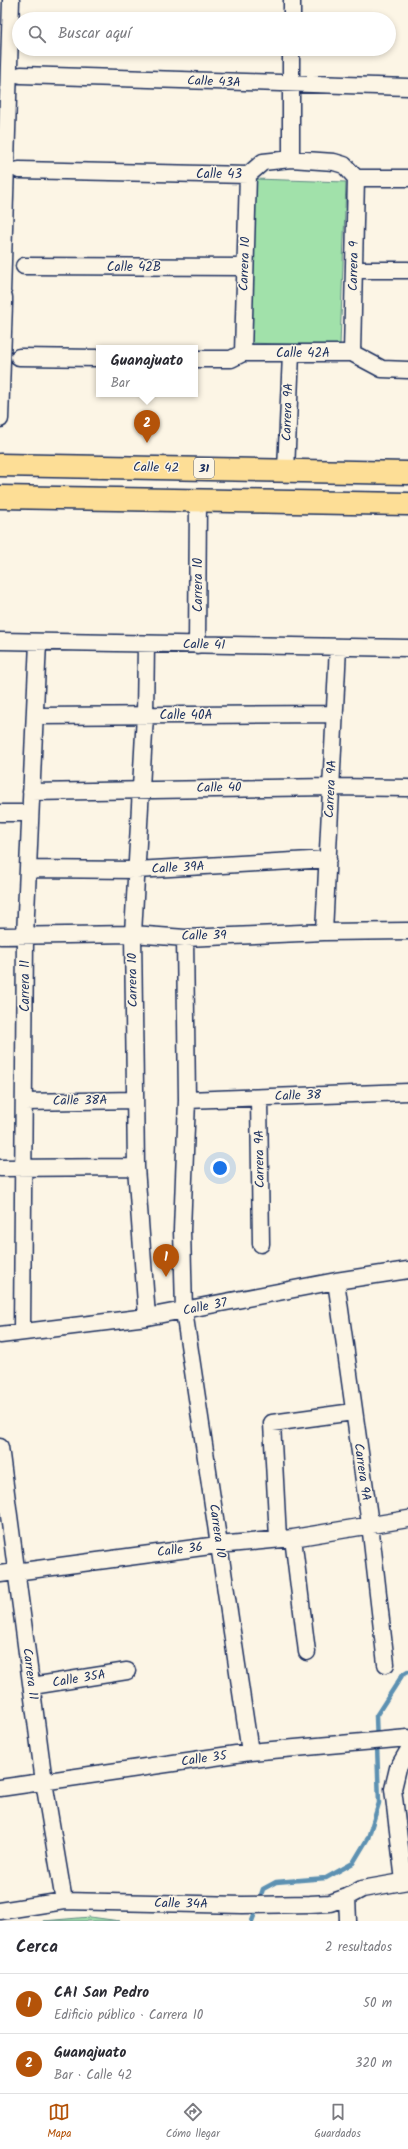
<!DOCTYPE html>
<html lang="es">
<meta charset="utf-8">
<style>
:root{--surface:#fff;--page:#f2f2f3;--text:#2b2b33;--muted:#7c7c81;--line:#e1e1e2;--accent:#b45309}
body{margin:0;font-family:Kalam,sans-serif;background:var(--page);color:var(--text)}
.you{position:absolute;left:220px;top:1168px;width:14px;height:14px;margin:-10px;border:3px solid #fff;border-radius:50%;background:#1a73e8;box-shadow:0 0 0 6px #1a73e833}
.badge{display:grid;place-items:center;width:26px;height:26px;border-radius:50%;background:var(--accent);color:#fff;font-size:13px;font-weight:700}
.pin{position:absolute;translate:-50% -33px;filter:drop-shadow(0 1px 2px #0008)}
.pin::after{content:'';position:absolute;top:21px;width:14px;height:12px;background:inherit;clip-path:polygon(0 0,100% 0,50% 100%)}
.popup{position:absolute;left:96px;top:345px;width:102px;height:52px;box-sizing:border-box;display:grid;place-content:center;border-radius:0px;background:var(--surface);filter:drop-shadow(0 1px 3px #0005);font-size:13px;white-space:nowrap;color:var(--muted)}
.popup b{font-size:15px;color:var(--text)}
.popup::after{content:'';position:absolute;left:50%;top:100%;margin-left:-8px;border:8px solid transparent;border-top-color:var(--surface)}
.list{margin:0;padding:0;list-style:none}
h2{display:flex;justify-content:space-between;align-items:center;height:52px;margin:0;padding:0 16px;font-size:17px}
h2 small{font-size:13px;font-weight:400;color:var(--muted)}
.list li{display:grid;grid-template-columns:26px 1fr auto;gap:12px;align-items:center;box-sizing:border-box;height:60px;padding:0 16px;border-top:1px solid var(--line)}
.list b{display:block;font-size:15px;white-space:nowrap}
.list p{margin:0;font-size:13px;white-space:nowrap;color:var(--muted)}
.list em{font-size:13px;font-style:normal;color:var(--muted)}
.icon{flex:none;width:22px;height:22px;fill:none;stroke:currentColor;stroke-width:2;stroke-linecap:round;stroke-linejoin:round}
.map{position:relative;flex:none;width:408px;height:1921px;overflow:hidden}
.search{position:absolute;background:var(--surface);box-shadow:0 2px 6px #0003;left:12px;right:12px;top:12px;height:44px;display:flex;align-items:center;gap:10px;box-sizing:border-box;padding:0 14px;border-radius:22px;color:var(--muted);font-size:15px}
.sheet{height:172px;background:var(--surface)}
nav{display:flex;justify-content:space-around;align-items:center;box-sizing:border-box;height:56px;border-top:1px solid var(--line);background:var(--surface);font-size:11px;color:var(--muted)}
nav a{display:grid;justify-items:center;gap:2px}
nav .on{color:var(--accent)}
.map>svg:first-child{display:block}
.green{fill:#a1e1aa;stroke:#5e8884}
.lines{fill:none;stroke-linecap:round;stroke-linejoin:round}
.stream{stroke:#5d91b2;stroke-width:4.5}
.minor-casing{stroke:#1b2f5e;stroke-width:19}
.primary-casing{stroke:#1b2f5e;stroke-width:25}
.minor{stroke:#fcf5e5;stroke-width:16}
.primary{stroke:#fdde96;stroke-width:22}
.labels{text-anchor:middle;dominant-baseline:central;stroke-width:3;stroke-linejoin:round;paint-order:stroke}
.shield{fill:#fcf5e5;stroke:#5e6a86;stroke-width:1}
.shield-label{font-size:12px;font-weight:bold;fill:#1b2f5e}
.street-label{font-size:13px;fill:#1b2f5e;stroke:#fcf5e5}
</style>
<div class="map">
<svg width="408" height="1921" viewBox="0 0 408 1921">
<rect width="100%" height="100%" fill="#fcf5e5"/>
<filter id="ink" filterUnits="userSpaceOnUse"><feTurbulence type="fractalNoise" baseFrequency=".025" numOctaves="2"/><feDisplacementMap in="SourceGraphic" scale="8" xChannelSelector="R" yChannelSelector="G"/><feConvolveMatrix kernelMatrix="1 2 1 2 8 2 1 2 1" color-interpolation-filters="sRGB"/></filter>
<g filter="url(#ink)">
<path class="green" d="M255,179L346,182L340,346L249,343Z
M90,1917L120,1921H43Z"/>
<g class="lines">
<path class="stream" d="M259,1901L263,1889L276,1882L326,1878L353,1863L368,1838L379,1803L376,1716L403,1674L408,1671
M252,1921L257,1908"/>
<g class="minor-casing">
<path id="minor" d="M292,19V0
M21,75L408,87
M291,159V49
M19,170L248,175L263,162L291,159L334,162L344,165L356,178
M356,178H408
M24,266L245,267
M354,270H408
M0,292L4,297V303L0,419
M2,294L11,0
M243,353L248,175
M352,353L356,178
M19,357L99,358
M195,359H231L243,353H352L382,369L408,370
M286,470L291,354
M0,641L408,648
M146,644L145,715L133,934L136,1167L147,1317
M197,645L198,501
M36,716L335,714
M31,792L331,787L408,788
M0,813H30
M29,869L136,870L328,859
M324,932L338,647
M0,936L133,934L185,938L324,932L408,931
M185,938L187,1100L182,1230L184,1311L250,1752
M259,1098L261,1244
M187,1100L408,1092
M25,1102L134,1100
M0,1168L136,1167
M336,1281L370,1524L386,1664
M22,1331L25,936L38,642
M0,1335L147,1317L336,1281L408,1270
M0,1447L44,1782L64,1901
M278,1538L272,1423L353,1412
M293,1538L307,1652
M0,1574L218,1545L293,1538L408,1519
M32,1686L127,1671
M0,1788L250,1752L408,1738
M404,1881L393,1789L398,1768L408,1751
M347,1897L348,1921
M0,1911L64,1901L242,1905L310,1904L330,1903L347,1897L362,1889L408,1881"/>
</g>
<g class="primary-casing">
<path id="primary" d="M0,465L408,473
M0,497L408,504"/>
</g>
<use href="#minor" class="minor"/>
<use href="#primary" class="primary"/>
</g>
</g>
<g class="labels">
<rect class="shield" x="194" y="458" width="20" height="20" rx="3"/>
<g class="shield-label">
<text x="204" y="468">31</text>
</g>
<g class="street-label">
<text transform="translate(214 82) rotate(2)">Calle 43A</text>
<text x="219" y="174">Calle 43</text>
<text transform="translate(245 264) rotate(-88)">Carrera 10</text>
<text transform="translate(354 266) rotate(-89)">Carrera 9</text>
<text x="134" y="267">Calle 42B</text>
<text x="303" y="353">Calle 42A</text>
<text transform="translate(288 412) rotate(-88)">Carrera 9A</text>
<text transform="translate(156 468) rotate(1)">Calle 42</text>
<text transform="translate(198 585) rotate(-90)">Carrera 10</text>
<text transform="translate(204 645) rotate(1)">Calle 41</text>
<text x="186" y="715">Calle 40A</text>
<text transform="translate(219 788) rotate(-1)">Calle 40</text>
<text transform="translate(331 789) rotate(-87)">Carrera 9A</text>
<text transform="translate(178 868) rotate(-3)">Calle 39A</text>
<text transform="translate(204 936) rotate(-1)">Calle 39</text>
<text transform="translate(133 980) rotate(-91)">Carrera 10</text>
<text transform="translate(25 986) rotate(-90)">Carrera 11</text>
<text transform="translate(298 1096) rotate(-2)">Calle 38</text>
<text transform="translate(80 1101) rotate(-1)">Calle 38A</text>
<text transform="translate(260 1159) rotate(-91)">Carrera 9A</text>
<text transform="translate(205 1307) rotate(-11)">Calle 37</text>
<text transform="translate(362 1472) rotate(82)">Carrera 9A</text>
<text transform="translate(217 1531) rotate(82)">Carrera 10</text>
<text transform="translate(180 1550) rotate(-7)">Calle 36</text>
<text transform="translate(30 1674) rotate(83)">Carrera 11</text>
<text transform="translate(79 1679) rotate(-9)">Calle 35A</text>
<text transform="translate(204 1759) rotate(-8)">Calle 35</text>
<text transform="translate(181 1904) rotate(1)">Calle 34A</text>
</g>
</g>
</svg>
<div class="you"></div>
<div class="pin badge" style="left:166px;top:1277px">1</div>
<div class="pin badge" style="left:147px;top:443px">2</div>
<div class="popup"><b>Guanajuato</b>Bar</div>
<div class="search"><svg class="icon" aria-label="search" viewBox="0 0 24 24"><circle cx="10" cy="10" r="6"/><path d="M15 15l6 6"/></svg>Buscar aquí</div>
</div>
<section class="sheet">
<h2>Cerca<small>2 resultados</small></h2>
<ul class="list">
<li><span class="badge">1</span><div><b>CAI San Pedro</b><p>Edificio público · Carrera 10</p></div><em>50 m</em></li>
<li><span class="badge">2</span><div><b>Guanajuato</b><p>Bar · Calle 42</p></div><em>320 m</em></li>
</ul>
</section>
<nav>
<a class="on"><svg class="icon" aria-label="map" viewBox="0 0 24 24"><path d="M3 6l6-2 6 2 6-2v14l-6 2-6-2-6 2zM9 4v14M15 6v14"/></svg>Mapa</a>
<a><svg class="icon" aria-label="directions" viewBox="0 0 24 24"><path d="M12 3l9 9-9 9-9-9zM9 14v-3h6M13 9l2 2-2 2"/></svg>Cómo llegar</a>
<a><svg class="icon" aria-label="saved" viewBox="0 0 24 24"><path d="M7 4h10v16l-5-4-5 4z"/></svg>Guardados</a>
</nav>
